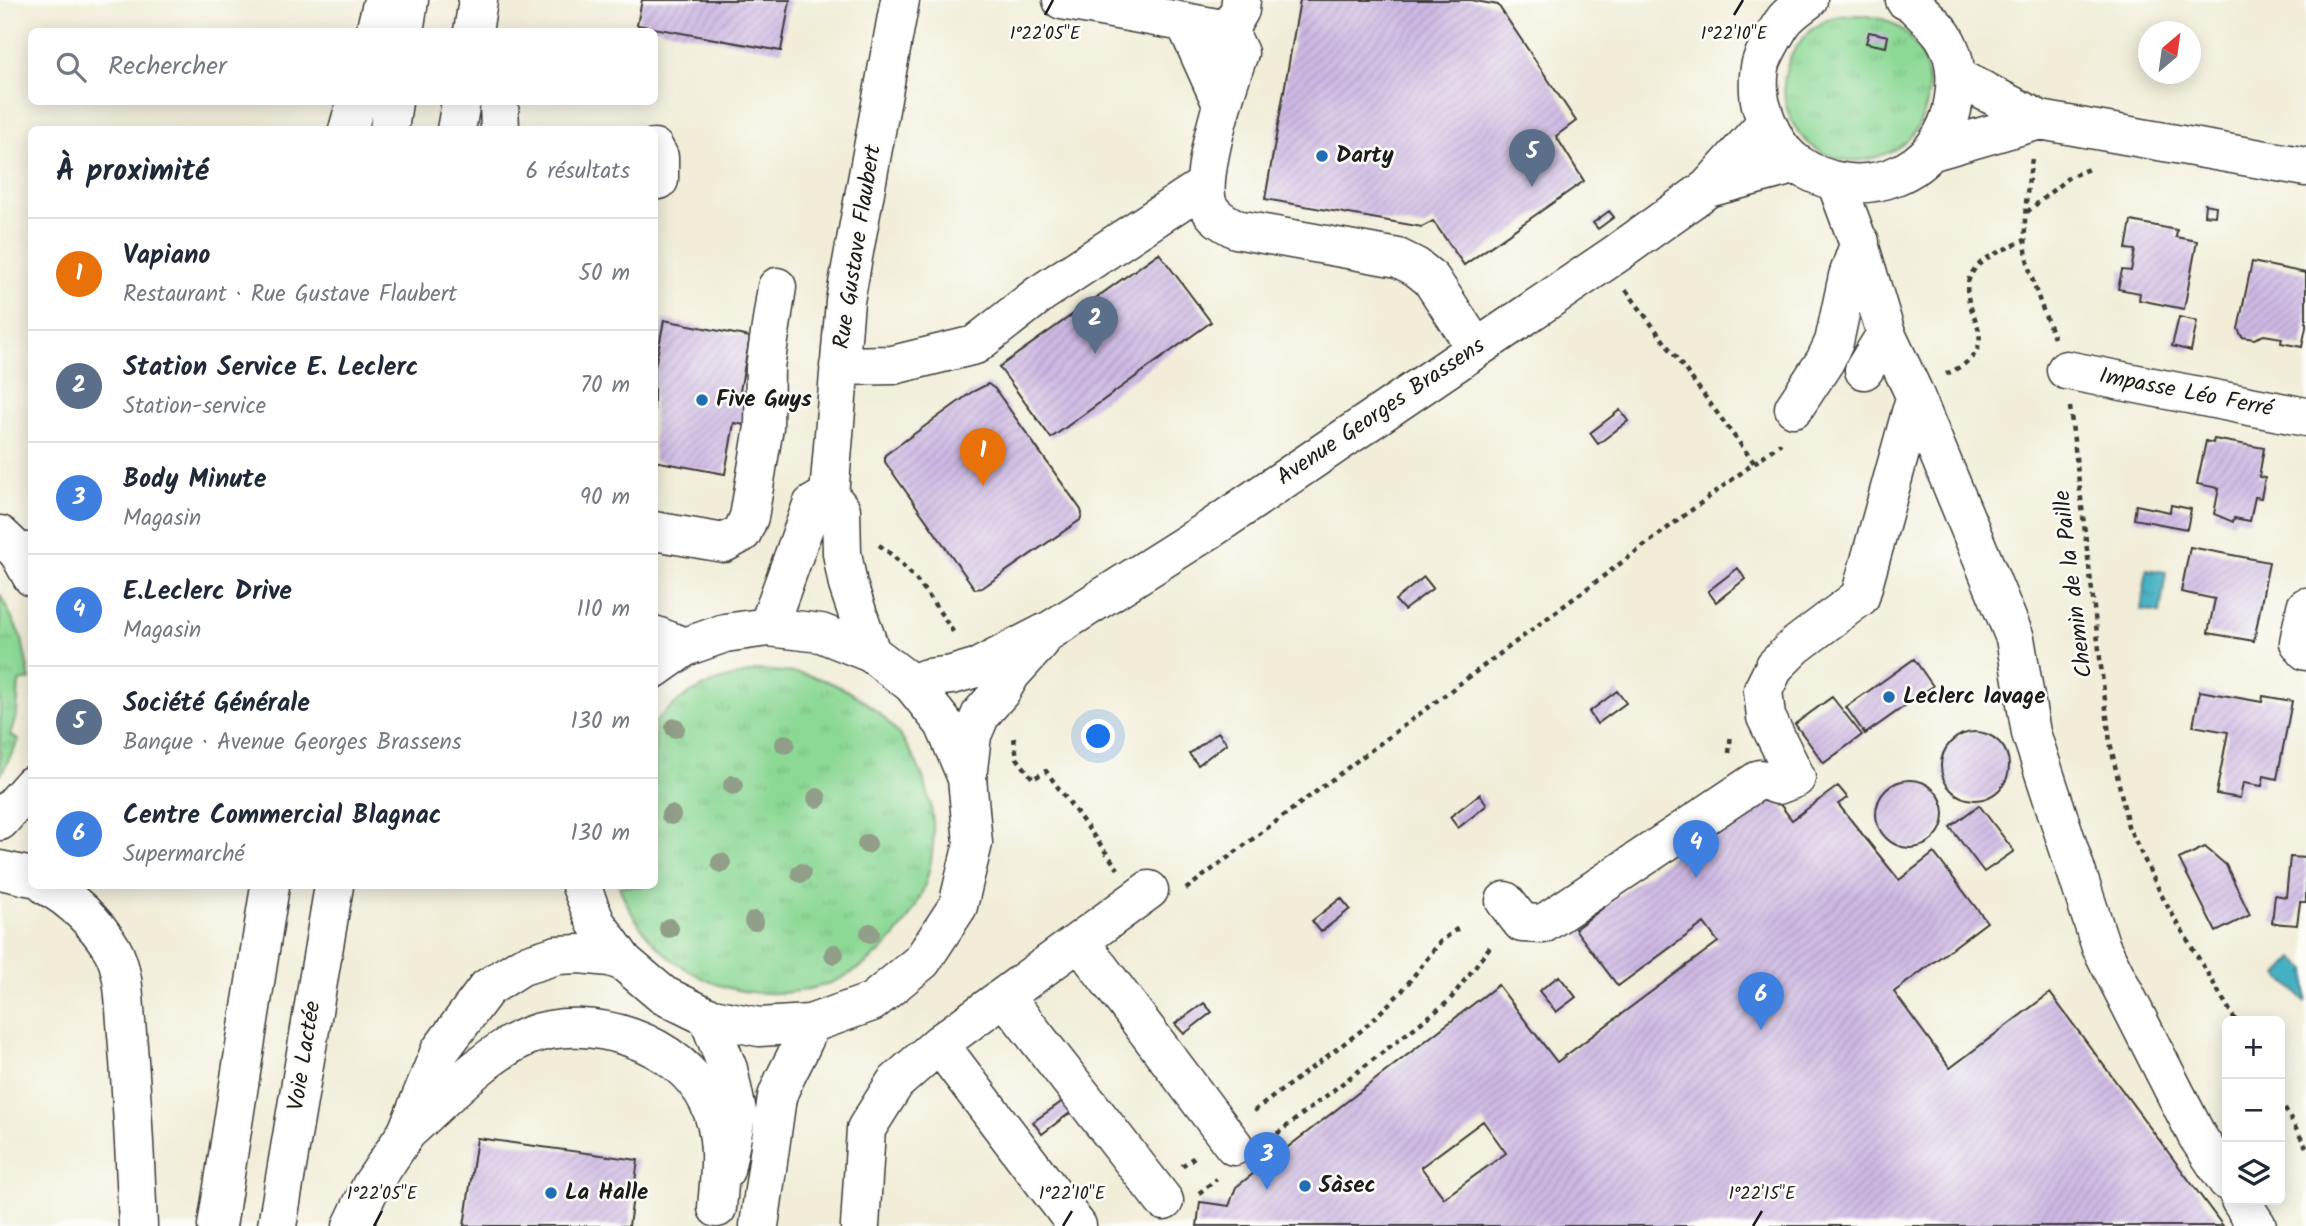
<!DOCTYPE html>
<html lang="fr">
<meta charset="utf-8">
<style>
:root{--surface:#fff;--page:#f6f6f7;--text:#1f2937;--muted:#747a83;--line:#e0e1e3;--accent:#111827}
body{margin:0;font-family:Kalam,sans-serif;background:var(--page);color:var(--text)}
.controls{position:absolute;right:21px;bottom:21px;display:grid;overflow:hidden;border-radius:10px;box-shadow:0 4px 18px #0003}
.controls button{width:63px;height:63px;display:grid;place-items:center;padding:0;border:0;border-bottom:2px solid var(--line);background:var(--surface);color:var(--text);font:35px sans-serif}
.compass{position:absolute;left:2138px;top:21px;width:63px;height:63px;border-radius:50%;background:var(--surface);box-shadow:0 4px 18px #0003;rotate:29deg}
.you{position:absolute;left:1099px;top:737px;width:24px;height:24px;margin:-18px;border:5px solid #fff;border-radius:50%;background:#1a73e8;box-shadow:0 0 0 10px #1a73e833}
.badge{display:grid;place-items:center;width:46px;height:46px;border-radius:50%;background:var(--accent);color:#fff;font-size:23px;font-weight:700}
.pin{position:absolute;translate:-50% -58px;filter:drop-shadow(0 2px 4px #0008)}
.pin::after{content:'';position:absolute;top:37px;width:24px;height:21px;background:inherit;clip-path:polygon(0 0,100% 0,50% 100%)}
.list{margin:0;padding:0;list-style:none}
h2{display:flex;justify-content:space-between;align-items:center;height:91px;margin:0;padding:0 28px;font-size:30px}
h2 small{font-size:23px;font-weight:400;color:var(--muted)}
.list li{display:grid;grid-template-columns:46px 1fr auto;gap:21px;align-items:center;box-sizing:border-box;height:112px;padding:0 28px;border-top:2px solid var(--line)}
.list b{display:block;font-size:26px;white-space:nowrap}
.list p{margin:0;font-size:23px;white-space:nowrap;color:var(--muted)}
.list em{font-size:23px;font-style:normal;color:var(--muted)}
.icon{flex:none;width:38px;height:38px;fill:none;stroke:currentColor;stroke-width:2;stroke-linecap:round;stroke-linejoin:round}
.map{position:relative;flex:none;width:2306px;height:1226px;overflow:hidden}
.search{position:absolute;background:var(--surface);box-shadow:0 4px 18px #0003;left:28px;top:28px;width:630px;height:77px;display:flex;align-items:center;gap:18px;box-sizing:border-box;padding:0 24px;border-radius:10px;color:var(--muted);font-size:26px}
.panel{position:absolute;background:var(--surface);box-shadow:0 4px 18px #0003;left:28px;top:126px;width:630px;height:763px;border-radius:10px}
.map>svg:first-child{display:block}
.grass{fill:url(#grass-tufts);stroke:#547a58;stroke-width:2}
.water{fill:url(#water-ripples);stroke:#306670;stroke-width:2}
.building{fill:url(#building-hatch);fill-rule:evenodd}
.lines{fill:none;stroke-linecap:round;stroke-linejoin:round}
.minor-casing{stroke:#3c3b38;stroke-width:41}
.major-casing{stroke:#3c3b38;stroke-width:41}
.highway-casing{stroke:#3c3b38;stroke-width:41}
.path{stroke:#3c3b38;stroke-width:4.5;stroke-dasharray:5 5;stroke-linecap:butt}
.minor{stroke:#fff;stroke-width:38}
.major{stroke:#fff;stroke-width:38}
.highway{stroke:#fff;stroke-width:38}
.tree{fill:#919e88}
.ticks{fill:none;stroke:#1c1c1c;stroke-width:2.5}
.poi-dot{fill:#1f6fb2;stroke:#fdfcf7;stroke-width:2.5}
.labels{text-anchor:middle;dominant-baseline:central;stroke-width:5;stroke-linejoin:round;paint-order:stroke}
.poi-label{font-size:23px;font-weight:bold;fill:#1c1c1c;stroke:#fdfcf7;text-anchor:start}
.street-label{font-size:23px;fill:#1c1c1c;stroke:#fdfcf7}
.ticks-label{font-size:18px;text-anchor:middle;fill:#1c1c1c;stroke:#fdfcf7;stroke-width:5;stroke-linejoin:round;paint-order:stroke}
</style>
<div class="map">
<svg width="2306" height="1226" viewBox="0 0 2306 1226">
<defs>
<pattern id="grass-tufts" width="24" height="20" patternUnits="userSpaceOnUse" patternTransform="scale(1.75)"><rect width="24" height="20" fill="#8cd895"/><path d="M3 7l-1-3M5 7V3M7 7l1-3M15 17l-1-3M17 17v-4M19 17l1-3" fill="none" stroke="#78b980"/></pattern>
<pattern id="water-ripples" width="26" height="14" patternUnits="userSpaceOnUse" patternTransform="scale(1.75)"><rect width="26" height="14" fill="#44b0c3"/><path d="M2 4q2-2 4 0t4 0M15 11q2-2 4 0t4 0" fill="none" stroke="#388e9e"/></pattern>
<pattern id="building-hatch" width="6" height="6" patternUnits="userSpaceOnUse" patternTransform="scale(1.75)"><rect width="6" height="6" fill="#cdb8e3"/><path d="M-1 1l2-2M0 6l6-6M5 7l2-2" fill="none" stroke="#af9ec2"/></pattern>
</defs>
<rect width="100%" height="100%" fill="#fdfcf7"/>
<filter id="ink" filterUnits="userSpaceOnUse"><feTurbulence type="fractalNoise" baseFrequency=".0143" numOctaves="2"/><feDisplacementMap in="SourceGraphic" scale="14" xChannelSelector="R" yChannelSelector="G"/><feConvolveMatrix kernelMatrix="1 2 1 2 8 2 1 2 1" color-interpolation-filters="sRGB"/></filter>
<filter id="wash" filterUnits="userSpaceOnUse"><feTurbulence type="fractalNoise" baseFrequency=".00686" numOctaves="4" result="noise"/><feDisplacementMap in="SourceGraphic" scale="28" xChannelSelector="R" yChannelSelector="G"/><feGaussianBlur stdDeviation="1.57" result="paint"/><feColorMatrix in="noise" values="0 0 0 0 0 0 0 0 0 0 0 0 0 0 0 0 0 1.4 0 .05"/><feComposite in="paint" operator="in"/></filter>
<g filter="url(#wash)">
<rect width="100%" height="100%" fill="#f1edd8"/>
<path class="grass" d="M1862,15C1870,17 1880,18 1888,21C1931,41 1941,99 1912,135C1904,146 1889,153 1877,157C1805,179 1754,93 1804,37C1812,28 1824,20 1835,17C1843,15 1853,15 1862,15Z
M0,594L22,639L30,680L19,682L17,713L10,735L19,740L0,776Z
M760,670C775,672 792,671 807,675C929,706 977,855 886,946C865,967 839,983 809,989C777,996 747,995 716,984C668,965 637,933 619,886H654L655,722C689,687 713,681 760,670Z"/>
<path class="water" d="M2147,569L2166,572L2160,613L2141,610Z
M2294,958L2306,969V1002L2278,975Z"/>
<g id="blocks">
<path class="building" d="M642,0H790L781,51L637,25Z
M1300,0H1470L1498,5L1576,121L1556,136L1584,181L1464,265L1433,221L1422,227L1265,199Z
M1869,32L1888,36L1886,47L1866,43Z
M2205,204L2216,206L2215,216L2204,215Z
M1609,211L1614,217L1598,229L1593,223Z
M2131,221L2177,230L2176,237L2197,241L2184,309L2139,300L2140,293L2118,289L2122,270L2131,271L2135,250L2126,249Z
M1159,253L1211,322L1051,438L999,367Z
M2252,262L2306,273V327L2302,347L2281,343L2282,338L2264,335L2254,339L2242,337L2238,329Z
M2179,317L2197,321L2191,351L2172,346Z
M664,320L750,337L740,391L751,393L745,425L734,423L725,474L654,461V372Z
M988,384L995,389L1081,510L1082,514L1080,520L982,588L975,589L885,462V455L972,392Z
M1620,410L1628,421L1598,444L1590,433Z
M2214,439L2264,448L2259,477L2265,478L2261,498L2255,497L2250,521L2234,518L2233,522L2214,514L2219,488L2197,484L2206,441L2213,443Z
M2136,505L2170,512L2171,505L2191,509L2187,529L2134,519Z
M2190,547L2269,562L2254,641L2208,633L2215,599L2181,592Z
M1738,568L1745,579L1716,602L1708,591Z
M1424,577L1433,588L1404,610L1395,600Z
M1914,659L1933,686L1865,734L1846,707Z
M1617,691L1626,703L1597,724L1589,712Z
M2200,691L2262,702L2263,696L2292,701L2277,779L2264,776L2262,786L2243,783L2240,798L2216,794L2228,732L2193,726Z
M1832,697L1862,735L1824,763L1795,724Z
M1941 766a34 34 0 1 1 68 0a34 34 0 1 1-68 0Z
M1218,732L1227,743L1198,765L1189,754Z
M1876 814a34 34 0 1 1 68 0a34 34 0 1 1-68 0Z
M1766,786L1792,820L1838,786L1848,798L1838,804L1899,880L1934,853L1987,922L1894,992L1950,1068L2050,993L2223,1226H1197L1200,1202L1229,1206L1236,1187L1498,985L1557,1062L1718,942L1704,923L1618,986L1575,929ZM1483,1121L1506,1153L1444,1198L1421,1167Z
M1480,794L1487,805L1458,828L1450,817Z
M1979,805L2014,851L1984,872L1950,827Z
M2205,847L2226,865L2250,915L2216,932L2179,859Z
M2290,857L2306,858V902H2300L2297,925L2272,923L2275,895L2286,897Z
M1341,898L1350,909L1321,932L1312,921Z
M1559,976L1576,997L1556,1012L1539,991Z
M1204,1003L1212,1012L1184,1034L1175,1024Z
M1063,1101L1071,1112L1042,1134L1033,1122Z
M477,1138L638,1160L629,1226H464Z"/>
</g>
</g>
<g filter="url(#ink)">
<use href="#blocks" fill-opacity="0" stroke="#3c3b38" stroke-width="2"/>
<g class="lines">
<g class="minor-casing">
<path id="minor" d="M1062,0L1228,30L1240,10L1241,0
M1808,0C1801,5 1793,11 1787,17C1780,24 1764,53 1761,63C1758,74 1758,94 1761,105C1767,126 1778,150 1796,163C1858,208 1945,175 1954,98C1957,76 1956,57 1944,37C1936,24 1921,13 1911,2L1905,0
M1185,22L1221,102
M1228,30L1239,53C1228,83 1197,177 1208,205C1213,217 1225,223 1236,229L1398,258L1416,267L1431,279L1476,348
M1957,77L2040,120L2306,167
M654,148L659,157V180
M1933,151L2040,120
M1836,182L1859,244L1886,334L1912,389L2015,638L2031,733L2101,947L2197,1136L2227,1181
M1708,188L1797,164
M839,366L893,365L975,345L1040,294L1205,185
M1864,370L1886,334
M2066,370L2306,417
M1794,408L1825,361L1834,342L1848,276L1860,242
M654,531L724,543L742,533L749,517L764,427L765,367L777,287
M2306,607L2299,642L2306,651
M768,627L812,505L829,495
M871,653L848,585L842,553L841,510L829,495L845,301L900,0
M912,684L927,678L952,675L979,667L1051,630L1212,528L1616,254L1708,188L1766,123
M967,778L972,735L981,714L1001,691L1011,674L1040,642
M1505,901L1522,923L1543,924L1760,779L1778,785L1796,778L1766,717L1763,690L1775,666L1795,646L1860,597L1915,398
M1080,942L1234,1146
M1005,997L1164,1201
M708,1017L728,1069L737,1112L725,1170
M939,1044L1077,1226
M2240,1200L2257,1226
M759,1226L777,1097C786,1071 802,1050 810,1024
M860,1226L866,1129L895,1083L939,1044L1149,890"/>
</g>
<g class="major-casing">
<path id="major" d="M0,535L18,552L32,577
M0,821L32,785
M581,886L596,923L624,962L663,995L708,1017L759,1027L810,1024L872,1002L922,961L958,906L973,843L967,778L944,724L912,684L871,653L821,633L768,627L725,633L685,647L654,669"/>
</g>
<g class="highway-casing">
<path id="highway" d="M375,32L383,0
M404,32L409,0
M473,32L478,0
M499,102L500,130
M348,130L356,102
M389,130L393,102
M456,130L461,102
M18,552H32
M654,635L685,647
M0,870L32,877
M47,886C72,899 97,924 112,949C124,970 124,998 126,1022C132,1090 135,1158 138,1226
M407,1132C442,1101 486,1053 528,1036C589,1012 681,1042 709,1103C725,1137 720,1172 717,1208
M217,1226L270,886
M277,1226L334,886
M352,1226L371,1186L407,1132L440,1051L487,988L522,966L557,955L580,954L610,957L624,962"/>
</g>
<path class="path" d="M2032,159C2026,196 2020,238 2031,275C2037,296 2046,317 2054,338
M2027,212L2069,177L2091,168
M1626,290L1755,464
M1946,374C2019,342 1946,307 1974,270C1985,255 2009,248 2025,240
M2070,407L2110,742L2128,826L2165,902L2236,1021
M879,545C913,569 933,602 956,636
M1014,738L1017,758L1033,779L1046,771L1118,869
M1729,753L1731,734
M1186,889L1781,443
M2280,1100L2306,1147
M1254,1111L1362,1030L1402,991L1440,942L1461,926
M1269,1140L1449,1001L1492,944
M1182,1166L1197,1155
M1199,1193L1217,1179"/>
<use href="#minor" class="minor"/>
<use href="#major" class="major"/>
<use href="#highway" class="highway"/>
</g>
<g class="tree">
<circle cx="675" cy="728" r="10"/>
<circle cx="785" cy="744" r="10"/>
<circle cx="733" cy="785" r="10"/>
<circle cx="817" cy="798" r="10"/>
<circle cx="671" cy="815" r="10"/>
<circle cx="867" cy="844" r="10"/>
<circle cx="721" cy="863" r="10"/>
<circle cx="801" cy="873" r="10"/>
<circle cx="754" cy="921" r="10"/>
<circle cx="669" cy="928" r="10"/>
<circle cx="870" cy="933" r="10"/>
<circle cx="834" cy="954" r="10"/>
</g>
</g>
<path class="ticks" d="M1045,15L1053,0M1734,15L1743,0M374,1226L382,1211M1063,1226L1072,1211M1753,1226L1762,1211"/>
<g class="poi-dot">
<circle cx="1322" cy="156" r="7"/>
<circle cx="702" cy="400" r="7"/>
<circle cx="1889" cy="697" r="7"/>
<circle cx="1305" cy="1186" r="7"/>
<circle cx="551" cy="1193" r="7"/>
</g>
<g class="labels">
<g class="poi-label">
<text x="1336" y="156">Darty</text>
<text x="716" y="400">Five Guys</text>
<text x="1903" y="697">Leclerc lavage</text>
<text x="1319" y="1186">5àsec</text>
<text x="565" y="1193">La Halle</text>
</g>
<g class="street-label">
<text transform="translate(858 247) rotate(-81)">Rue Gustave Flaubert</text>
<text transform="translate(2186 393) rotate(11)">Impasse Léo Ferré</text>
<text transform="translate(1381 412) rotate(-34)">Avenue Georges Brassens</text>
<text transform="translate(2074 584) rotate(-97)">Chemin de la Paille</text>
<text transform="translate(305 1056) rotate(-81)">Voie Lactée</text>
</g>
</g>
<g class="ticks-label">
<text x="1045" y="39">1°22'05"E</text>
<text x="1734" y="39">1°22'10"E</text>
<text x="382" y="1199">1°22'05"E</text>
<text x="1072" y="1199">1°22'10"E</text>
<text x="1762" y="1199">1°22'15"E</text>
</g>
</svg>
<div class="controls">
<button>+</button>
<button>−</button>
<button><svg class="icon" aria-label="layers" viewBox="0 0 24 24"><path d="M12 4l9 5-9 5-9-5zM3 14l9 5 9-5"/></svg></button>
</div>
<svg class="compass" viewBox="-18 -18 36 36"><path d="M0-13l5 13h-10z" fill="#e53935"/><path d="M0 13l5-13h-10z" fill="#747a83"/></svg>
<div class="you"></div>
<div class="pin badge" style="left:983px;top:486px;background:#e8710a">1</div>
<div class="pin badge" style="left:1095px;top:354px;background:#5c6f8a">2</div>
<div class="pin badge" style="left:1267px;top:1190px;background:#3f7fe0">3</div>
<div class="pin badge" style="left:1696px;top:878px;background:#3f7fe0">4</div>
<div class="pin badge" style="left:1532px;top:187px;background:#5c6f8a">5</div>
<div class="pin badge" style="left:1761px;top:1030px;background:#3f7fe0">6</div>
<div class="search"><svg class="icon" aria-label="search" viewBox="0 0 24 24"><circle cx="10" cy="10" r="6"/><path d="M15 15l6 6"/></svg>Rechercher</div>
<section class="panel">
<h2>À proximité<small>6 résultats</small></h2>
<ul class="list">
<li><span class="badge" style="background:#e8710a">1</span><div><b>Vapiano</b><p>Restaurant · Rue Gustave Flaubert</p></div><em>50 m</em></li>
<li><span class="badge" style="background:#5c6f8a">2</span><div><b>Station Service E. Leclerc</b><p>Station-service</p></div><em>70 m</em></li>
<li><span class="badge" style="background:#3f7fe0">3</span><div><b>Body Minute</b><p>Magasin</p></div><em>90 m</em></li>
<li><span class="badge" style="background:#3f7fe0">4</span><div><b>E.Leclerc Drive</b><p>Magasin</p></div><em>110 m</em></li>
<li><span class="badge" style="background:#5c6f8a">5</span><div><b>Société Générale</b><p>Banque · Avenue Georges Brassens</p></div><em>130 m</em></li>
<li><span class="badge" style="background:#3f7fe0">6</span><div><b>Centre Commercial Blagnac</b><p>Supermarché</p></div><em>130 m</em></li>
</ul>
</section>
</div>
